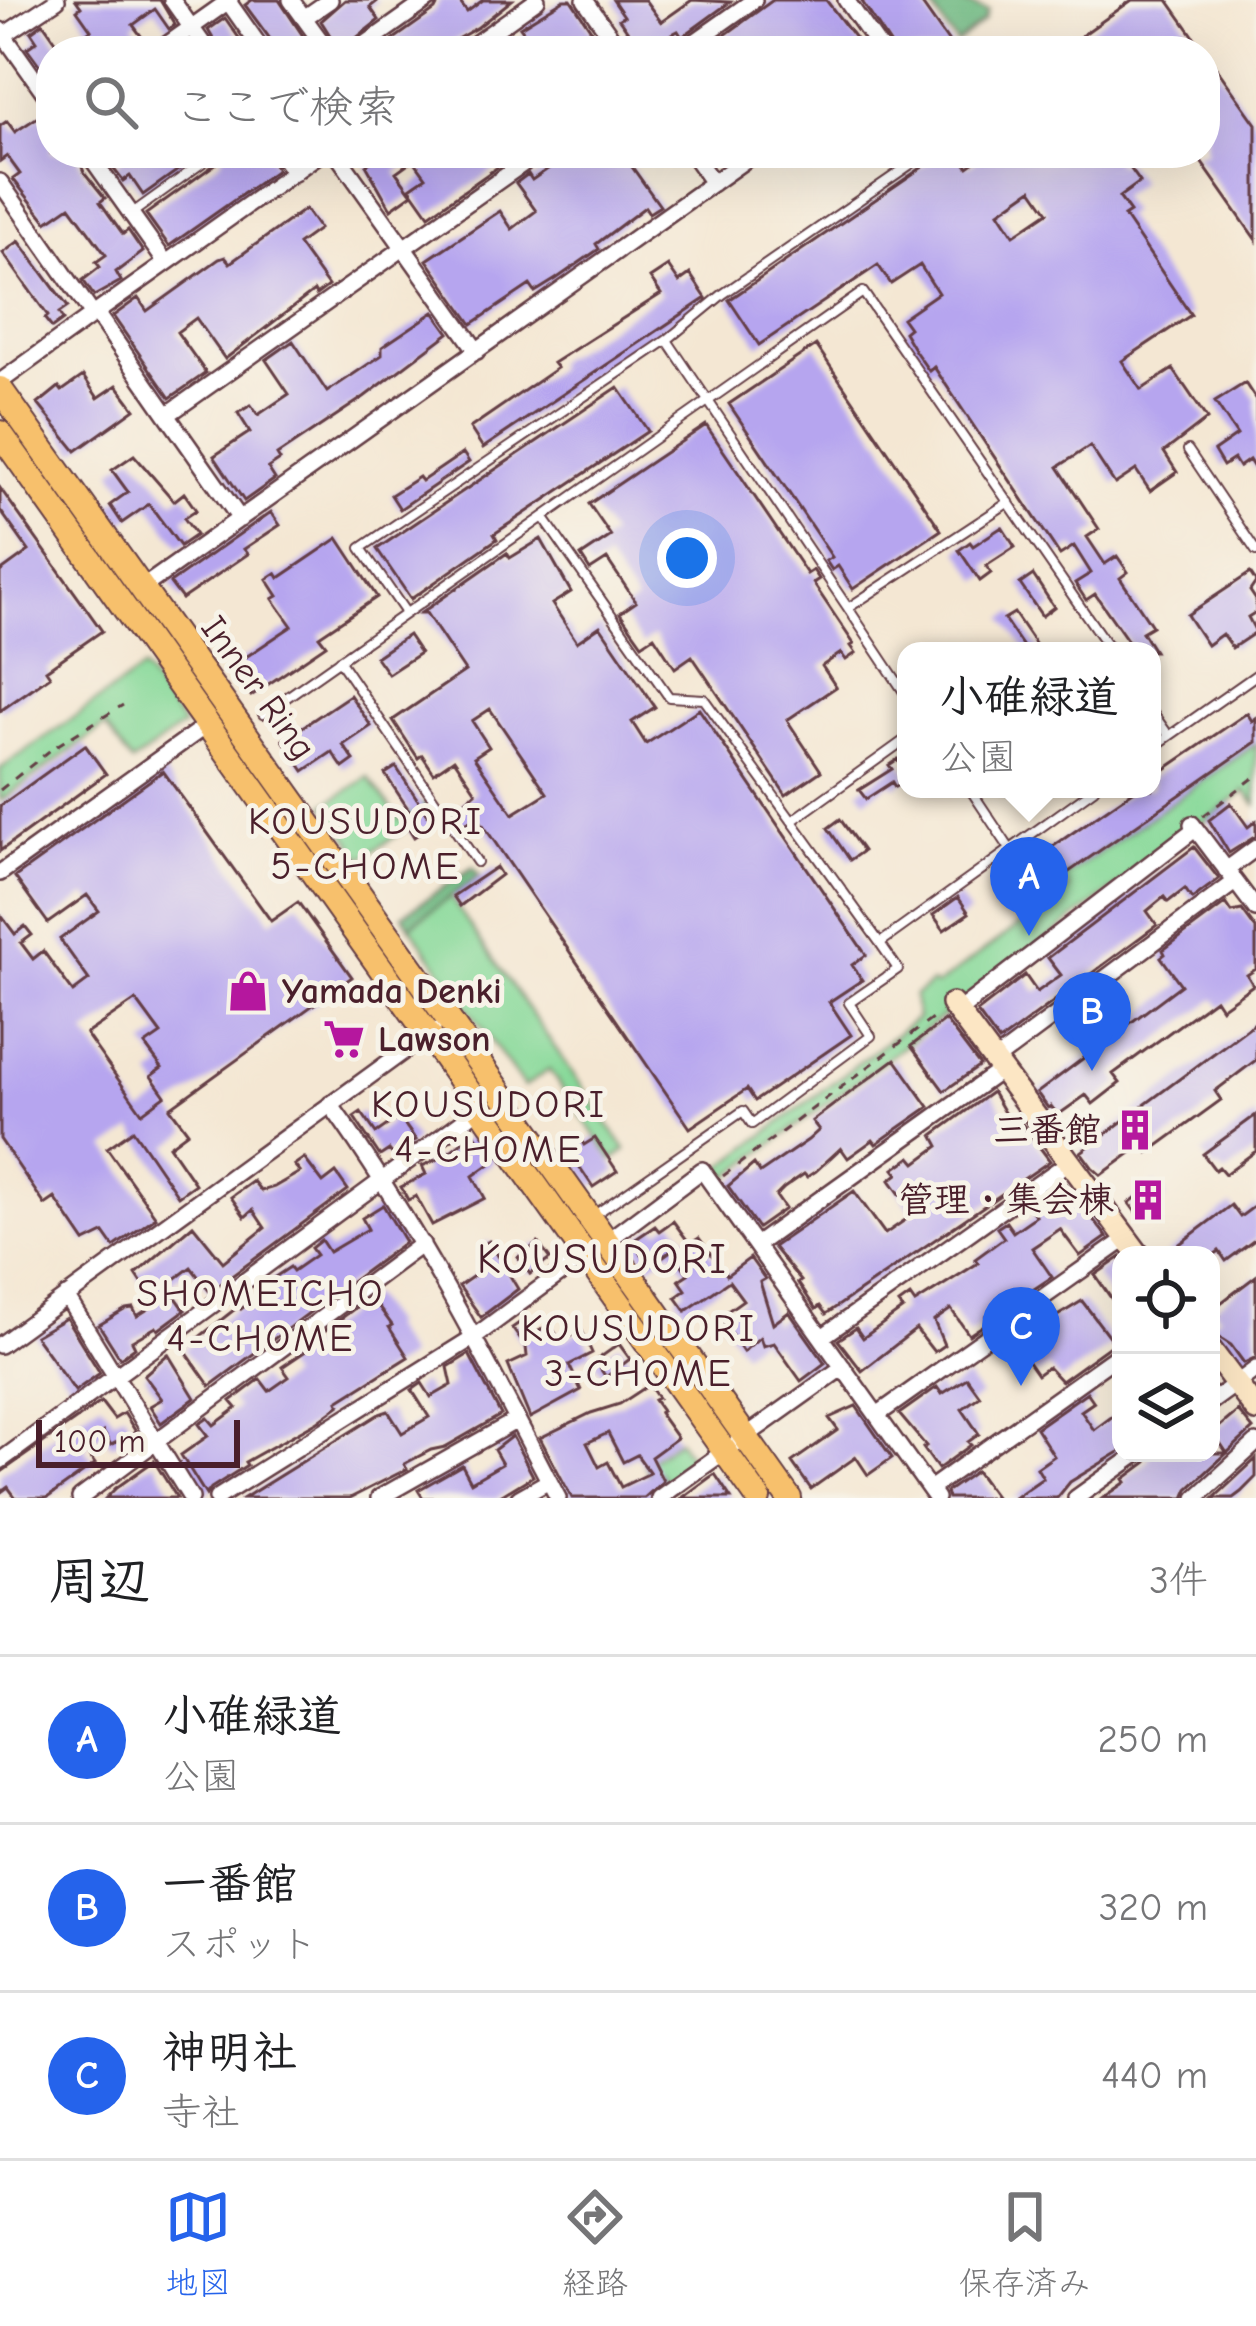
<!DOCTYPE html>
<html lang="ja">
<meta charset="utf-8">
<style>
:root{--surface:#fff;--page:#f6f6f6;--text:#202124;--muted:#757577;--line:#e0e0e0;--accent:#2563eb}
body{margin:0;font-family:"Comic Neue","Klee One",sans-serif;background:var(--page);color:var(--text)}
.controls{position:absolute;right:36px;bottom:36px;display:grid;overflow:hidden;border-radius:24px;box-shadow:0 12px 48px #0002}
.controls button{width:108px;height:108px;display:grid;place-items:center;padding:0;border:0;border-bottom:3px solid var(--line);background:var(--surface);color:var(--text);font:60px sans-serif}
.scale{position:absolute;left:36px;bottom:30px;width:204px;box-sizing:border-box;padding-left:12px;border:6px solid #4a1f2b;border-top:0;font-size:33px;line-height:42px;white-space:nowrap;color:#4a1f2b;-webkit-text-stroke:9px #f7f3e8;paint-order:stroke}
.you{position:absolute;left:687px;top:558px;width:42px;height:42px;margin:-30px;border:9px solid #fff;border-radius:50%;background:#1a73e8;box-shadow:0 0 0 18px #1a73e833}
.badge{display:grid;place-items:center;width:78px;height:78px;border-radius:50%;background:var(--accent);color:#fff;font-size:39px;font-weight:700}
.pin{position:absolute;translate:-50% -99px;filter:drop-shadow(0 3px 6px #0008)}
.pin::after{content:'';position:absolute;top:63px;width:42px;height:36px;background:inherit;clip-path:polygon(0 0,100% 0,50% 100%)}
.popup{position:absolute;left:897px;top:642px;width:264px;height:156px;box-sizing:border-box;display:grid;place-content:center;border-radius:24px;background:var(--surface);filter:drop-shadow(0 3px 9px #0005);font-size:39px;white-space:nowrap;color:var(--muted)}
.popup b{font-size:45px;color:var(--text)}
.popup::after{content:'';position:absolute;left:50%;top:100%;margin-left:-24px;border:24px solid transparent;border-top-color:var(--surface)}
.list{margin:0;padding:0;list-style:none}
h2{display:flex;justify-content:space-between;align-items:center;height:156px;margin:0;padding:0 48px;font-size:51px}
h2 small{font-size:39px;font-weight:400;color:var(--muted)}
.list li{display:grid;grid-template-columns:78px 1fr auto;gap:36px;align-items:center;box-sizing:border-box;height:168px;padding:0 48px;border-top:3px solid var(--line)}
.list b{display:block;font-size:45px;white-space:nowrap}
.list p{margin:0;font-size:39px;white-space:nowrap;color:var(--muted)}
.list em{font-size:39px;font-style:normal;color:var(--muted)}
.icon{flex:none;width:66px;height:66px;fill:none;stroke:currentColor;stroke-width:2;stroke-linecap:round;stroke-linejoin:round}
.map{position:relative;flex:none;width:1256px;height:1498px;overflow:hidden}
.search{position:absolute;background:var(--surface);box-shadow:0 12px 48px #0002;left:36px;right:36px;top:36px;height:132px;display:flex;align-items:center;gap:30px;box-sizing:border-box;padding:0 42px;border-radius:48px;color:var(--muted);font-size:45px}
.sheet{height:660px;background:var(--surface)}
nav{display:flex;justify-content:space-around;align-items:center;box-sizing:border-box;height:168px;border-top:3px solid var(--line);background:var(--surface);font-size:33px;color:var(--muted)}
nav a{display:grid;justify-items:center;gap:6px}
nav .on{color:var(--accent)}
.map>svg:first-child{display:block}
.green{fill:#88d99a;stroke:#697c62;stroke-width:3}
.forest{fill:#6eb982;stroke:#5c6c56;stroke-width:3}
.building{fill:#b6a5ef;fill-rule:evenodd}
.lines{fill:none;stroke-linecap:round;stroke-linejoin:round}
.lane-casing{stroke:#643d44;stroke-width:12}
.street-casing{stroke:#643d44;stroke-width:20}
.secondary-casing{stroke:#643d44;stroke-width:26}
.primary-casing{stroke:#643d44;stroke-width:28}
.path{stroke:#643d44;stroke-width:3;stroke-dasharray:9 9;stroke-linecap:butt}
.lane{stroke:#fff;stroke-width:8}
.street{stroke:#fff;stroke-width:15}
.secondary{stroke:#fce6c4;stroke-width:21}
.primary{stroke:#f7c06c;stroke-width:24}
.labels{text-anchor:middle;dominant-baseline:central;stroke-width:10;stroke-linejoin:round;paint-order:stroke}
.street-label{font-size:36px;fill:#4a1f2b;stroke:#f7f3e8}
.poi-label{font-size:36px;font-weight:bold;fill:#4a1f2b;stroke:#f7f3e8;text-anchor:start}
.neighbourhood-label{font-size:39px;letter-spacing:3px;fill:#4a1f2b;stroke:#f7f3e8}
.quarter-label{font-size:42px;letter-spacing:3px;fill:#4a1f2b;stroke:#f7f3e8}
</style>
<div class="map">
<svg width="1256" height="1498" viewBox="0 0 1256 1498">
<rect width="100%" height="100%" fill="#f7f3e8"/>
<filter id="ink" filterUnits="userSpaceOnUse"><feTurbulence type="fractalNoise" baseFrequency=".00833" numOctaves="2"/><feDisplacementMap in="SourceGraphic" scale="24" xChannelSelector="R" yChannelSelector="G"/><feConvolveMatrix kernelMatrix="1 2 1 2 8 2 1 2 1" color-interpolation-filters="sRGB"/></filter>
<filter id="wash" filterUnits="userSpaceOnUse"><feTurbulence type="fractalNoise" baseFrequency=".004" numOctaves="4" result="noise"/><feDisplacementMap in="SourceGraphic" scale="48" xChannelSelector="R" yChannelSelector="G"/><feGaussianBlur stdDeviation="2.7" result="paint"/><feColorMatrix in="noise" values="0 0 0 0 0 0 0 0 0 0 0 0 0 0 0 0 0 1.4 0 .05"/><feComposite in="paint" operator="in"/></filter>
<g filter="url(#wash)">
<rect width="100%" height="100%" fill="#f4e7d3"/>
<path class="green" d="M143,669L183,726L132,763L105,726L0,801V769Z
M1256,744V804L1245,791L723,1181L714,1173L917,1018L914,996L932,983L936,986L1069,889L1063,878Z
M368,777L400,820L426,802L432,811L363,858L325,805Z
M450,897L626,1150L613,1160L549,1070L524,1087L410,926Z
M678,1440L695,1465L668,1484L659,1472L650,1476L644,1465Z"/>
<path class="forest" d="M927,0H953L988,11L984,21L957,44Z
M473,867L479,876L410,926L403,915Z"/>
<g id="blocks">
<path class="building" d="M76,0H160L175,25L169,29L155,9L133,25L147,44L137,51H51V81L27,48L37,41L31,32L43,23L62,50L91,30L77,10L81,7Z
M252,0H279L313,51H279L245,5Z
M345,0H379L370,7L379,20L340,51L321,21Z
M440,0H458L467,12L483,0H512L478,27L436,51H377L435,10Z
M564,0H571L605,51H503L526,35L520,27Z
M613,0H645L661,22L692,0L730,2L682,37L678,31L647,47L644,42L638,46L619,19L624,16Z
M773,0H826L865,51H703Z
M861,0H919L955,51H895Z
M1132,0H1168L1204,51H1060Z
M225,18L248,51H220L208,30Z
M1205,52L1256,124V240L1195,153H1205Z
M41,115L51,129V153H76L84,172L105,198L100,202L123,234L128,230L143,252L116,272L121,281L94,296L83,280L100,267L96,262L106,255L70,206L47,222L13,179L20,174L7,156L0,161V126L7,121L15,132Z
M127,153H202L143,195L130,176L123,181L113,168Z
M224,153H268L277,170L169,246L146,214L221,160Z
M384,153H403L410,162L396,172L412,194L391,209L366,165Z
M429,153H460L464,158L471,153L515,155L429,215L410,188L426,177L416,163Z
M571,153H646L630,164L660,206L649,213L645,207L596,244L599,249L556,279L535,292L530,285L472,324L427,260L500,211L512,229L536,211L516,183L528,174L532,180Z
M943,153H959L968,167L988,153H1110L1118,165L1125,161L1140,182L1119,197L1130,212L1124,216L1191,315L1122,361L1141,390L1173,369L1207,419L1164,452L1177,472L1150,491L1136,470L1115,484L1090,446L1058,467L1099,529L1087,537L1105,564L1117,556L1128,572L1120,578L1152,626L1142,632L1154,651H1135L1095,594L1086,600L1075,583L1091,573L1074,546L1060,555L934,367L929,371L915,351L904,332L909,328L902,318L938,293L920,265L891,284L878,265L759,345L729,300ZM1032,189L1048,212L1014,235L999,212Z
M305,209L319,229L298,244L328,286L316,295L314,291L225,359L196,318L177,332L206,373L170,398L113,316L138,298L147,311L219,259L225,257L230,263Z
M19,241L68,307L59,313L63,320L52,328L45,319L48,316L3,253Z
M668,266L679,282L690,274L706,298L483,448L470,428L557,368L553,363L661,294L650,278Z
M434,312L449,333L364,397L277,455L280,460L268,468L275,479L244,501L214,456L250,432L238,413L251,405L258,415L289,394L266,360L293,341L327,392L382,355V347Z
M816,345L941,530L853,589L838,566L832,570L826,561L832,557L729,404Z
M83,376L98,398L117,385L135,409L76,451L38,404L59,387L62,391Z
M1245,383L1256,400V471L1249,460L1239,467L1234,459L1223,466L1214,451L1237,435L1215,402Z
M618,387L648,431L494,534L497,539L411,599L377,549Z
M706,425L807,574L813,570L819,579L813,583L854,644L851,646L856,653L846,660L841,653L822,666L836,687L787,720L821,771L786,795L692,656L675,668L654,636L642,644L620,613L636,602L607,559L590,570L581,556L611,536L589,504Z
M463,453L469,462L400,509L391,495L419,477L422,481Z
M134,455L174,501L184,493L196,510L184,518L196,535L180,546L149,504L122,523L110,505L128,492L112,470Z
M0,488L102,631L46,670L50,676L0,711V572L29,551L0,510Z
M271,512L280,525L244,549L248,554L182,599L170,583Z
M1002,527L1015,547L986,566L991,573L980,581L959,550L970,542L973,546Z
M338,538L377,597L319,636L326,645L251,696L231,667L292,626L273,599L278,596L267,579L276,573L279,578Z
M541,539L571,592L552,604L577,642L600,626L655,707L632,722L646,744L699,709L866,955L852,965L862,980L829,1002L851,1035L755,1101L747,1089L690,1128L477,816L462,826L453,812L476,792L454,759L434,773L422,755L418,758L393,720L465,671L426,613H421L507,553L510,558ZM490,709L547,793L513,814L474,757L489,747L472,721Z
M1250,573L1256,582L1250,591L1256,600V612L1248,617L1256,632L1232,648L1222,634L1207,645L1187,615Z
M1033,575L1054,607L1042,616L1020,584Z
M1014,613L1040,651H1026L1004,619Z
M408,635L420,653L388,674L376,657Z
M350,695L371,726L343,745L354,760L343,768L332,752L304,771L283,740Z
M1247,713L1252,721L1256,718V742L1059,879L1042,854L1136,789H1152V778Z
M85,745L106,774L0,851V806Z
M898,759L906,770V780L895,787L892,782L866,799L859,790L892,769L889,765Z
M396,767L434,824L414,837L408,827L417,822L385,774Z
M163,771L271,921L298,902L352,977L170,1108L188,1132L169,1146L195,1184L178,1196L133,1130L107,1148L156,1217L114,1247L104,1233L85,1242L55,1198L45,1205L0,1139V914L15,934L25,926L32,935L21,943L33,959L43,951L73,992L89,980L60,939L99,911L87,895L48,923L15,877ZM136,1000L161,1034L145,1045L162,1068L151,1076L165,1096L142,1113L86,1034Z
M1231,803L1248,827L1256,821V836L1229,853L1209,820Z
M840,819L863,851L850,860L828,828Z
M1194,847L1219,879L1192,899L1185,889L1168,902L1164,897L1147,911L1157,925L999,1042L977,1012L1025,975L1037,992L1061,975L1048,958Z
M496,867L501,875L460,906L453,896Z
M958,897L969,913L944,930L933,915Z
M1226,903L1232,912L1242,910L1256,929V969L1247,975L1253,985L1221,1008L1215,999L1113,1074L1120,1083L1093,1104L1086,1095L1058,1115L1051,1106L1048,1108L1037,1093L1181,985L1161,957L1165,954L1163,950Z
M945,1020L980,1066L944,1091L911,1046Z
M1256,1022V1060L1215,1091L1221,1100L1148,1153L1142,1145L1101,1175L1092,1167L1081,1152Z
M895,1059L929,1107L876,1144L873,1140L848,1158L841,1148L816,1171L807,1177L804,1174L784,1188L776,1196L785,1209L758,1228L728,1186L754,1164L760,1173L808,1140L819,1130L812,1121Z
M992,1092L1009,1121L1015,1117L1020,1121L1050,1161L826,1314L820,1306L816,1309L798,1283L801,1281L773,1247L854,1191L885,1234L914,1214L890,1180L898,1174L894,1169L911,1157L916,1163L939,1146L933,1135Z
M361,1112L376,1133L399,1117L416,1140L394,1156L389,1150L380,1156L354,1117Z
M1256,1115V1151L1225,1174L1219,1167L1215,1170L1203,1154Z
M474,1133L494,1161L473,1176L485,1198L432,1225L416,1196L408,1200L401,1187L426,1174L422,1166L443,1157Z
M578,1135L584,1145L595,1138L617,1171L593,1187L571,1154L575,1151L568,1141Z
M304,1158L323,1183L336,1173L348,1190L210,1292L191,1267L167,1285L185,1310L158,1330L156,1327L132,1341L135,1347L120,1358L99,1325L126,1309L133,1308L137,1316L156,1304L136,1274L193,1225L223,1262L265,1228L253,1210L245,1217L231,1197L253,1181L261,1191L274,1187L300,1172L294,1165Z
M1063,1181L1107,1237L1080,1256L1060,1229L1032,1248L1052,1277L1025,1295L1022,1291L986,1316L990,1321L969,1335L951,1309L934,1321L944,1345L934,1352L916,1329L862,1371L838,1340L856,1328L863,1338L903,1309L899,1304L910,1296L915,1303L978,1263L975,1259L1004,1238L997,1228L1006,1222L1013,1232L1036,1216L1028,1206Z
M1155,1183L1167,1198L1140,1218L1129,1203Z
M383,1205L405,1242L210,1386L184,1349L239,1306L241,1309L260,1295L256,1290L275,1277L290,1267L293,1271L316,1255L311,1248L321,1240L329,1252L368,1229L362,1218Z
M1231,1205L1240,1217L1256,1205V1239L1226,1261L1219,1251L1214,1255H1165Z
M673,1221L690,1244L699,1238L727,1275L750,1258L765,1279L760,1282L773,1324L789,1312L825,1363L801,1381L774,1343L763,1346L760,1337L743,1352L719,1317L743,1300L729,1281L686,1311L676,1297L686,1290L679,1280L688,1274L672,1250L650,1266L633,1241L655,1226L659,1231Z
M489,1241L518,1289L481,1317L459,1286L482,1270L476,1260L484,1256L479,1247Z
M538,1243L550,1259L530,1274L518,1257Z
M1121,1257V1296L1113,1301L1095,1275Z
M1256,1276V1357L1244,1363L1231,1345L1217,1336L1211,1322L1220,1316L1214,1308Z
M371,1296L392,1325L389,1327L408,1357L338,1401L340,1405L318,1421L245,1462L247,1465L211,1488L206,1495L181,1455L208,1436L199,1424L208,1418L214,1425L237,1408L231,1401L260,1379L269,1391L289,1377L282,1367L322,1340L319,1335Z
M1082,1301L1114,1343L1061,1381L1048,1367L1037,1375L1012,1339L1017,1335L1015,1332L1025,1325L1031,1332Z
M66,1318L100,1373L75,1391L35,1336Z
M522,1321L533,1335L549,1324L561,1341L582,1331L592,1353L569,1365L581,1390L530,1418L508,1365L527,1356L526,1347L512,1328Z
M619,1344L630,1359L606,1377L595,1361Z
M168,1354L195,1398L161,1423L150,1406L162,1399L144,1375Z
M469,1354L501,1415L445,1447L431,1450L404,1464L407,1469L350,1498H244L379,1414L388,1411L402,1433L429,1417L412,1390L422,1383L431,1397L452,1385L448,1367Z
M967,1378L980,1396L962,1409L979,1434L968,1442L971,1445L938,1469L923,1448L926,1446L899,1414L937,1387L942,1394Z
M649,1385L658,1398L654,1400L662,1411L659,1413L677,1438L651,1457L663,1481L644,1498H572L540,1438L591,1413L620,1404ZM608,1433L623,1462L637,1455L650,1473L621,1487L608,1462L599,1467L587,1443Z
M1087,1392L1094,1402L1081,1411L1094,1430L1121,1410V1451L1070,1482L1057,1498H1014L1043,1478L1037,1468L1054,1456L1036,1428Z
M101,1402L114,1419L124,1413L136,1432L111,1445L103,1432L83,1447L95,1464L47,1498H16L8,1487L0,1493V1473Z
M856,1406L892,1458L868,1475L856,1457L811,1489L792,1462L838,1430L829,1418Z
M1238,1411L1253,1429L1188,1489L1184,1498H1103L1126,1482L1124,1479L1147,1462L1151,1453H1227L1213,1432Z
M512,1436L533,1476L497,1498H423L418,1490L462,1465L471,1482L502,1464L494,1450Z
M1256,1459V1477L1241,1492L1233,1498H1214Z
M154,1461L177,1498H106L116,1488Z
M976,1471L996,1498H948L946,1492Z
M715,1474L731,1498H682L709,1478Z"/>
</g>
</g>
<g filter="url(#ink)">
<use href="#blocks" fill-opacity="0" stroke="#643d44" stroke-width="3"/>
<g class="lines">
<g class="lane-casing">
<path id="lane" d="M101,166L119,153
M131,214L216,153
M667,340L848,608
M1188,450L1256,551
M543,517L669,697L704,699L880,943L1094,789
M406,613L361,548L667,340L723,294L927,153
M339,660L477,862
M906,695L848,608L1009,502
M1152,712L1169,736
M263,714L863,292L1111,651
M1152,748L1256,675
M970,789L1010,849
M792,821L906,739
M593,1216L743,1111L752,1124L871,1036L849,1003L898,969L880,943"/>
</g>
<g class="street-casing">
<path id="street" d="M172,0L208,51
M227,0L263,51
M291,0L328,51
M585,0L621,51
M846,0L882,51
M304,18L330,0
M0,30L51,102
M4,35L57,0
M158,51L230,0
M356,51L428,0
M465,51L537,0
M682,51L754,0
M88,153L166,263
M280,153L294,173
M336,153L477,351
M692,153L713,183
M0,182L93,315L321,153
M96,313L167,415L538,153
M0,382L93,315
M167,415L240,519
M142,588L755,153
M1192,824L1256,909
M1226,870L1256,848
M0,873L208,724
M957,1012L1195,829
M994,1061L1235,882
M330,1104C419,1228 488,1363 558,1498
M607,1241L702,1170L936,1498
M756,1245L1001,1070
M66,1296L191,1498
M822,1337L1069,1162
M0,1345L433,1030
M1211,1402L1256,1369
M877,1415L1127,1238
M0,1461L479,1109
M930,1489L1121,1353
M80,1498L422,1244
M217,1498L474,1337L584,1256
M379,1498L517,1420
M519,1498L549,1481
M659,1498L843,1367
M1076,1498L1139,1453
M1196,1498L1256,1443"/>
</g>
<g class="secondary-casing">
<path id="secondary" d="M952,1004L1139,1255
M1211,1350L1256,1410"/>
</g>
<g class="primary-casing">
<path id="primary" d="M0,389L789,1498
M0,433L758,1498"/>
</g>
<path class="path" d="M0,790L53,748L123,705
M1203,816L1256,776
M723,1176L936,1016"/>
<use href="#lane" class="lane"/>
<use href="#street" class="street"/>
<use href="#secondary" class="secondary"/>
<use href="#primary" class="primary"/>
</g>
</g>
<defs>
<g id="shop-bare" transform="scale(3.24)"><path d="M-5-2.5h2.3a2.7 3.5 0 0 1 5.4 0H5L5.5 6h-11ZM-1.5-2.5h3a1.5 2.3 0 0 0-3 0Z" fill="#b5179e" stroke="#f7f3e8" stroke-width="2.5" paint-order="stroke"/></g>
<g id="supermarket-bare" transform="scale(3.24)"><path d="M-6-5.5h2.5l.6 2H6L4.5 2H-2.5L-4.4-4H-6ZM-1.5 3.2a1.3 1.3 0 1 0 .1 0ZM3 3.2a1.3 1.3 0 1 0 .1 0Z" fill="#b5179e" stroke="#f7f3e8" stroke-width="2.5" paint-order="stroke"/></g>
<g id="building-bare" transform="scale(3.24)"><path d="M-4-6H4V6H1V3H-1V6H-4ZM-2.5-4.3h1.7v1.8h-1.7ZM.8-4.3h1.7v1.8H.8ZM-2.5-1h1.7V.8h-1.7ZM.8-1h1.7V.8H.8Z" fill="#b5179e" stroke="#f7f3e8" stroke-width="2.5" paint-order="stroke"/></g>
</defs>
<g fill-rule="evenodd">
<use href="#shop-bare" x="248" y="991"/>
<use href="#supermarket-bare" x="344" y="1039"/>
<use href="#building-bare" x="1135" y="1130"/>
<use href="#building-bare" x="1148" y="1200"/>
</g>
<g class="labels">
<g class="street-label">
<text transform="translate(258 688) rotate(54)">Inner Ring</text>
</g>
<g class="poi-label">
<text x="282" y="991">Yamada Denki</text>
<text x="378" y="1039">Lawson</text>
<text x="1101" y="1130" text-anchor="end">三番館</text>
<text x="1114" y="1200" text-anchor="end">管理・集会棟</text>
</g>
<g class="neighbourhood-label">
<text x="366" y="821">KOUSUDORI<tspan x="366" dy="45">5-CHOME</tspan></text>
<text x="489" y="1104">KOUSUDORI<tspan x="489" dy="45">4-CHOME</tspan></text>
<text x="261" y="1293">SHOMEICHO<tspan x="261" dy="45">4-CHOME</tspan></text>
<text x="639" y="1328">KOUSUDORI<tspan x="639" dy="45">3-CHOME</tspan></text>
</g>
<g class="quarter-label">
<text x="603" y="1259">KOUSUDORI</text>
</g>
</g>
</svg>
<div class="controls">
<button><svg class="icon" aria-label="locate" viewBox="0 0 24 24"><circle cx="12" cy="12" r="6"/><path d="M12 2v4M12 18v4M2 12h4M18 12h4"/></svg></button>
<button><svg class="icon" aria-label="layers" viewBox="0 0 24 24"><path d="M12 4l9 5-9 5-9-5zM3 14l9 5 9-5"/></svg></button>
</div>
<div class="scale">100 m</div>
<div class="you"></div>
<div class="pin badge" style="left:1029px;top:936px">A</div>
<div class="popup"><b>小碓緑道</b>公園</div>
<div class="pin badge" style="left:1092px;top:1071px">B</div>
<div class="pin badge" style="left:1021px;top:1386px">C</div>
<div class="search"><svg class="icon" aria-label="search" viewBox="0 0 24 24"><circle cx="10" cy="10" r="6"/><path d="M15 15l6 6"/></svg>ここで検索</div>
</div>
<section class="sheet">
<h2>周辺<small>3件</small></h2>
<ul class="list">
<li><span class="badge">A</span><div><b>小碓緑道</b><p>公園</p></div><em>250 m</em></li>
<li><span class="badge">B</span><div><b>一番館</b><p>スポット</p></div><em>320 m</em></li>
<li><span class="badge">C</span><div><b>神明社</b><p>寺社</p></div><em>440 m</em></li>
</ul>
</section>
<nav>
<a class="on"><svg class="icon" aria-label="map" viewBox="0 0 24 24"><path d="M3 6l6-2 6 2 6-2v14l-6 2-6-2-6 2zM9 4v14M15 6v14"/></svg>地図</a>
<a><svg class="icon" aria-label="directions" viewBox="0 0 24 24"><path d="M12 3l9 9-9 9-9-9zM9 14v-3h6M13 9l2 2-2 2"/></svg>経路</a>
<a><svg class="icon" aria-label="saved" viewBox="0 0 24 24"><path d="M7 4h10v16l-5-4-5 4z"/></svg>保存済み</a>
</nav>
